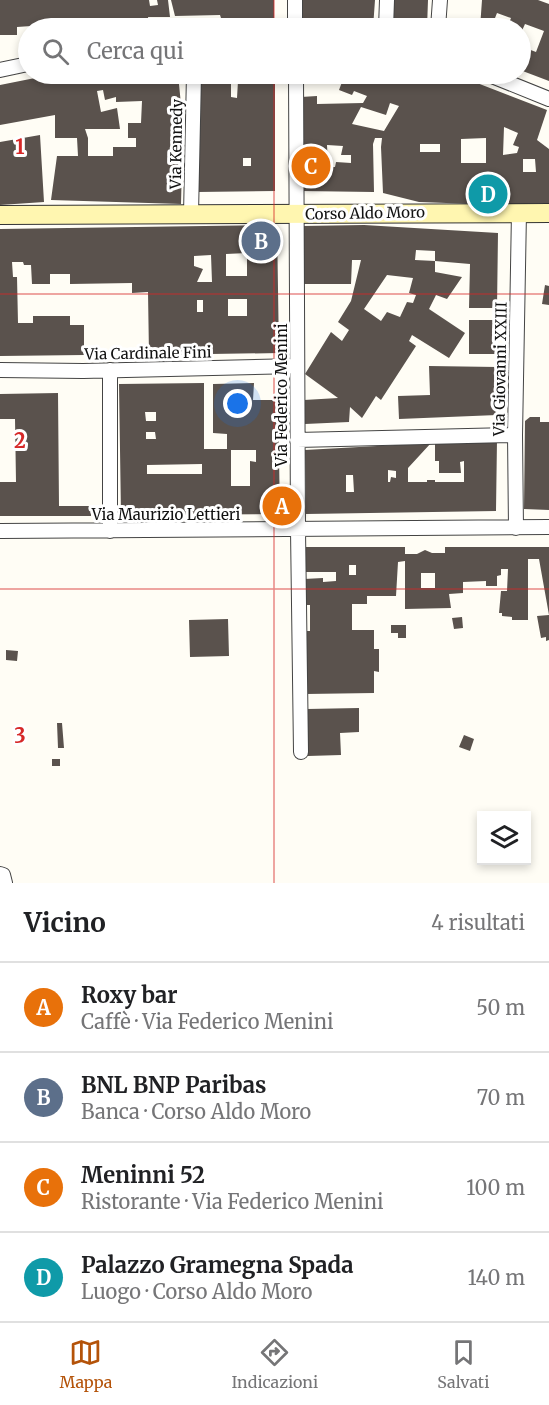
<!DOCTYPE html>
<html lang="it">
<meta charset="utf-8">
<style>
:root{--surface:#fff;--page:#f6f6f6;--text:#202124;--muted:#757577;--line:#e0e0e0;--accent:#b45309}
body{margin:0;font-family:Merriweather,serif;background:var(--page);color:var(--text)}
.controls{position:absolute;right:18px;bottom:18px;display:grid;overflow:hidden;border-radius:0px;box-shadow:0 3px 9px #0003}
.controls button{width:54px;height:54px;display:grid;place-items:center;padding:0;border:0;border-bottom:2px solid var(--line);background:var(--surface);color:var(--text);font:30px sans-serif}
.you{position:absolute;left:238px;top:404px;width:21px;height:21px;margin:-15px;border:4px solid #fff;border-radius:50%;background:#1a73e8;box-shadow:0 0 0 9px #1a73e833}
.badge{display:grid;place-items:center;width:39px;height:39px;border-radius:50%;background:var(--accent);color:#fff;font-size:20px;font-weight:700}
.pin{position:absolute;translate:-50% -50%;border:3px solid #fff;box-shadow:0 2px 6px #0006}
.list{margin:0;padding:0;list-style:none}
h2{display:flex;justify-content:space-between;align-items:center;height:78px;margin:0;padding:0 24px;font-size:26px}
h2 small{font-size:20px;font-weight:400;color:var(--muted)}
.list li{display:grid;grid-template-columns:39px 1fr auto;gap:18px;align-items:center;box-sizing:border-box;height:90px;padding:0 24px;border-top:2px solid var(--line)}
.list b{display:block;font-size:22px;white-space:nowrap}
.list p{margin:0;font-size:20px;white-space:nowrap;color:var(--muted)}
.list em{font-size:20px;font-style:normal;color:var(--muted)}
.icon{flex:none;width:33px;height:33px;fill:none;stroke:currentColor;stroke-width:2;stroke-linecap:round;stroke-linejoin:round}
.map{position:relative;flex:none;width:549px;height:883px;overflow:hidden}
.search{position:absolute;background:var(--surface);box-shadow:0 3px 9px #0003;left:18px;right:18px;top:18px;height:66px;display:flex;align-items:center;gap:15px;box-sizing:border-box;padding:0 21px;border-radius:33px;color:var(--muted);font-size:22px}
.sheet{height:438px;background:var(--surface)}
nav{display:flex;justify-content:space-around;align-items:center;box-sizing:border-box;height:84px;border-top:2px solid var(--line);background:var(--surface);font-size:16px;color:var(--muted)}
nav a{display:grid;justify-items:center;gap:3px}
nav .on{color:var(--accent)}
.map>svg:first-child{display:block}
.building{fill:#5a524d;fill-rule:evenodd}
.lines{fill:none;stroke-linecap:round;stroke-linejoin:round}
.street-casing{stroke:#444;stroke-width:16}
.secondary-casing{stroke:#333;stroke-width:20}
.street{stroke:#fff;stroke-width:14}
.secondary{stroke:#fff6b0;stroke-width:18}
.grid{fill:none;stroke:#d62828;stroke-width:1.5;stroke-opacity:0.55}
.labels{text-anchor:middle;dominant-baseline:central;stroke-width:6;stroke-linejoin:round;paint-order:stroke}
.street-label{font-size:15px;fill:#111;stroke:#fff}
.grid-label{font-size:20px;text-anchor:middle;font-weight:bold;fill:#d62828;stroke:#fff;stroke-width:6;stroke-linejoin:round;paint-order:stroke}
</style>
<div class="map">
<svg width="549" height="883" viewBox="0 0 549 883">
<rect width="100%" height="100%" fill="#fffdf5"/>
<path class="building" d="M0,0H149L150,6L158,5L157,0H168L170,17H148L149,25L117,27V20L17,27V35H0Z
M171,0H274V27L221,18L220,15L175,16Z
M299,0H375L373,28H299Z
M390,0H428L427,28H389Z
M482,0H538L549,4V81L520,70V46L536,52L544,31L525,24L520,35V28H507L511,18L497,13L491,28H480Z
M55,74H178L183,125L181,204L51,200L57,156H78L77,138H55V115L0,125V85ZM103,90L105,100L116,97V102L142,101L141,123H128V138H136V147H113V156H88V138L85,129H120L117,108L101,112L97,91Z
M197,74H275V191L197,192ZM231,81H238L237,98L231,97ZM243,158H251V166H243Z
M345,74H363V75L373,78L375,75L459,76L547,110L537,140L549,149V203L501,205L419,202L383,193L381,147L382,138H375L373,144L374,192L302,191L301,97L317,96V104L363,103L367,96L354,91L352,95L339,90ZM390,103L399,106L384,131L352,124L361,107L386,115ZM504,127L518,133L513,145L519,147L517,153L503,155ZM486,138V163H461V139ZM420,144H440V152H420ZM327,145L343,146L341,155H351V163L336,162L335,167H328ZM523,159H535L536,172H523Z
M40,135L44,202L0,205V142Z
M277,225L279,353L149,355L148,292L132,293V283L70,284V274H50V284H32L31,265H24L23,262H12L13,277H17L18,323H33V316H70V325H84V355L0,356V229ZM247,253V276H226V254ZM211,255L212,282H197L203,269L194,266V256ZM228,299H247V316H228ZM197,300H203V312H197Z
M364,225L498,233L497,308H469L470,264L435,261V272L462,277L447,299L436,295L429,309L465,333L449,358L412,335L409,341L416,346L381,400L376,396L362,418L350,407L349,422L305,424L304,400L338,398L305,374L331,332L342,341L349,330L338,322L351,301L361,260H352L351,284H303V226ZM416,250L435,251V261L415,260ZM387,275L413,278L409,293L416,295L413,303L407,302L400,317L387,312L381,321L364,309Z
M545,285L549,286V305L542,304Z
M469,320H497V354H469Z
M429,366L497,367V415L399,419L398,396L430,395Z
M204,383V449H227V434L213,433V384L254,383L253,400H278L280,514L121,515L119,384ZM145,412H156V421H146ZM146,432H155L156,439H146ZM231,450H256V462L250,461V486H231ZM202,464V474H147V465Z
M58,393L59,506H91V516H0V482H16L15,419H0V394Z
M530,417H540V422H549V510L524,509L525,421Z
M497,440L496,511L306,514L305,450L431,443L408,468V482H427V480H435V482H464V461L460,462L461,473H439V461H435V443ZM388,470L396,471V478L391,477L390,482H388ZM346,475H353L354,492H346Z
M303,547H405V554H417L425,550L432,553H445V547H549V615L539,559H528V620H512V617L502,616V613H499L501,591H507L508,569H501V575L497,576V586H486V581L463,582V593L449,594L451,608L405,609V561L398,562L396,596H367V604H352V630H374V649H379V672L374,671V693L306,694L305,631H310V605H305L304,579L323,578V582L336,581V572H304ZM349,565H356V575H349ZM421,573H435V588H421Z
M549,615V640L546,641V637L541,638L537,616Z
M462,617L463,628L454,629L452,618Z
M228,619L229,656L190,657L189,620Z
M391,625H406V638H398V633H391Z
M6,650L18,651L17,661L6,660Z
M359,708V732L340,733L341,755L308,756L307,709Z
M57,723H62L64,748H58Z
M464,735L474,739L470,751L459,747Z
M52,759H60V766H52Z"/>
<g class="lines">
<g class="street-casing">
<path id="street" d="M295,0V28
M386,28L387,0
M438,28L440,0
M0,70L28,64
M296,74L298,530L301,752
M487,74L549,99
M191,214L194,74
M0,370L83,371L297,366
M297,440L515,435
M516,528L515,435L519,212
M0,531L549,527
M110,531V370
M0,874L3,875L5,883"/>
</g>
<g class="secondary-casing">
<path id="secondary" d="M0,215L549,213"/>
</g>
<use href="#street" class="street"/>
<use href="#secondary" class="secondary"/>
</g>
<path class="grid" d="M274,0V28M274,74V883M0,294H549M0,589H549"/>
<g class="labels">
<g class="street-label">
<text transform="translate(176 144) rotate(-89)">Via Kennedy</text>
<text transform="translate(365 213) rotate(-1)">Corso Aldo Moro</text>
<text transform="translate(148 353) rotate(-1)">Via Cardinale Fini</text>
<text transform="translate(500 369) rotate(-89)">Via Giovanni XXIII</text>
<text transform="translate(281 395) rotate(-90)">Via Federico Menini</text>
<text x="166" y="514">Via Maurizio Lettieri</text>
</g>
</g>
<g class="grid-label">
<text x="20" y="154">1</text>
<text x="20" y="448">2</text>
<text x="20" y="743">3</text>
</g>
</svg>
<div class="controls">
<button><svg class="icon" aria-label="layers" viewBox="0 0 24 24"><path d="M12 4l9 5-9 5-9-5zM3 14l9 5 9-5"/></svg></button>
</div>
<div class="you"></div>
<div class="pin badge" style="left:282px;top:506px;background:#e8710a">A</div>
<div class="pin badge" style="left:261px;top:241px;background:#5c6f8a">B</div>
<div class="pin badge" style="left:311px;top:166px;background:#e8710a">C</div>
<div class="pin badge" style="left:488px;top:194px;background:#0f9aa8">D</div>
<div class="search"><svg class="icon" aria-label="search" viewBox="0 0 24 24"><circle cx="10" cy="10" r="6"/><path d="M15 15l6 6"/></svg>Cerca qui</div>
</div>
<section class="sheet">
<h2>Vicino<small>4 risultati</small></h2>
<ul class="list">
<li><span class="badge" style="background:#e8710a">A</span><div><b>Roxy bar</b><p>Caffè · Via Federico Menini</p></div><em>50 m</em></li>
<li><span class="badge" style="background:#5c6f8a">B</span><div><b>BNL BNP Paribas</b><p>Banca · Corso Aldo Moro</p></div><em>70 m</em></li>
<li><span class="badge" style="background:#e8710a">C</span><div><b>Meninni 52</b><p>Ristorante · Via Federico Menini</p></div><em>100 m</em></li>
<li><span class="badge" style="background:#0f9aa8">D</span><div><b>Palazzo Gramegna Spada</b><p>Luogo · Corso Aldo Moro</p></div><em>140 m</em></li>
</ul>
</section>
<nav>
<a class="on"><svg class="icon" aria-label="map" viewBox="0 0 24 24"><path d="M3 6l6-2 6 2 6-2v14l-6 2-6-2-6 2zM9 4v14M15 6v14"/></svg>Mappa</a>
<a><svg class="icon" aria-label="directions" viewBox="0 0 24 24"><path d="M12 3l9 9-9 9-9-9zM9 14v-3h6M13 9l2 2-2 2"/></svg>Indicazioni</a>
<a><svg class="icon" aria-label="saved" viewBox="0 0 24 24"><path d="M7 4h10v16l-5-4-5 4z"/></svg>Salvati</a>
</nav>
